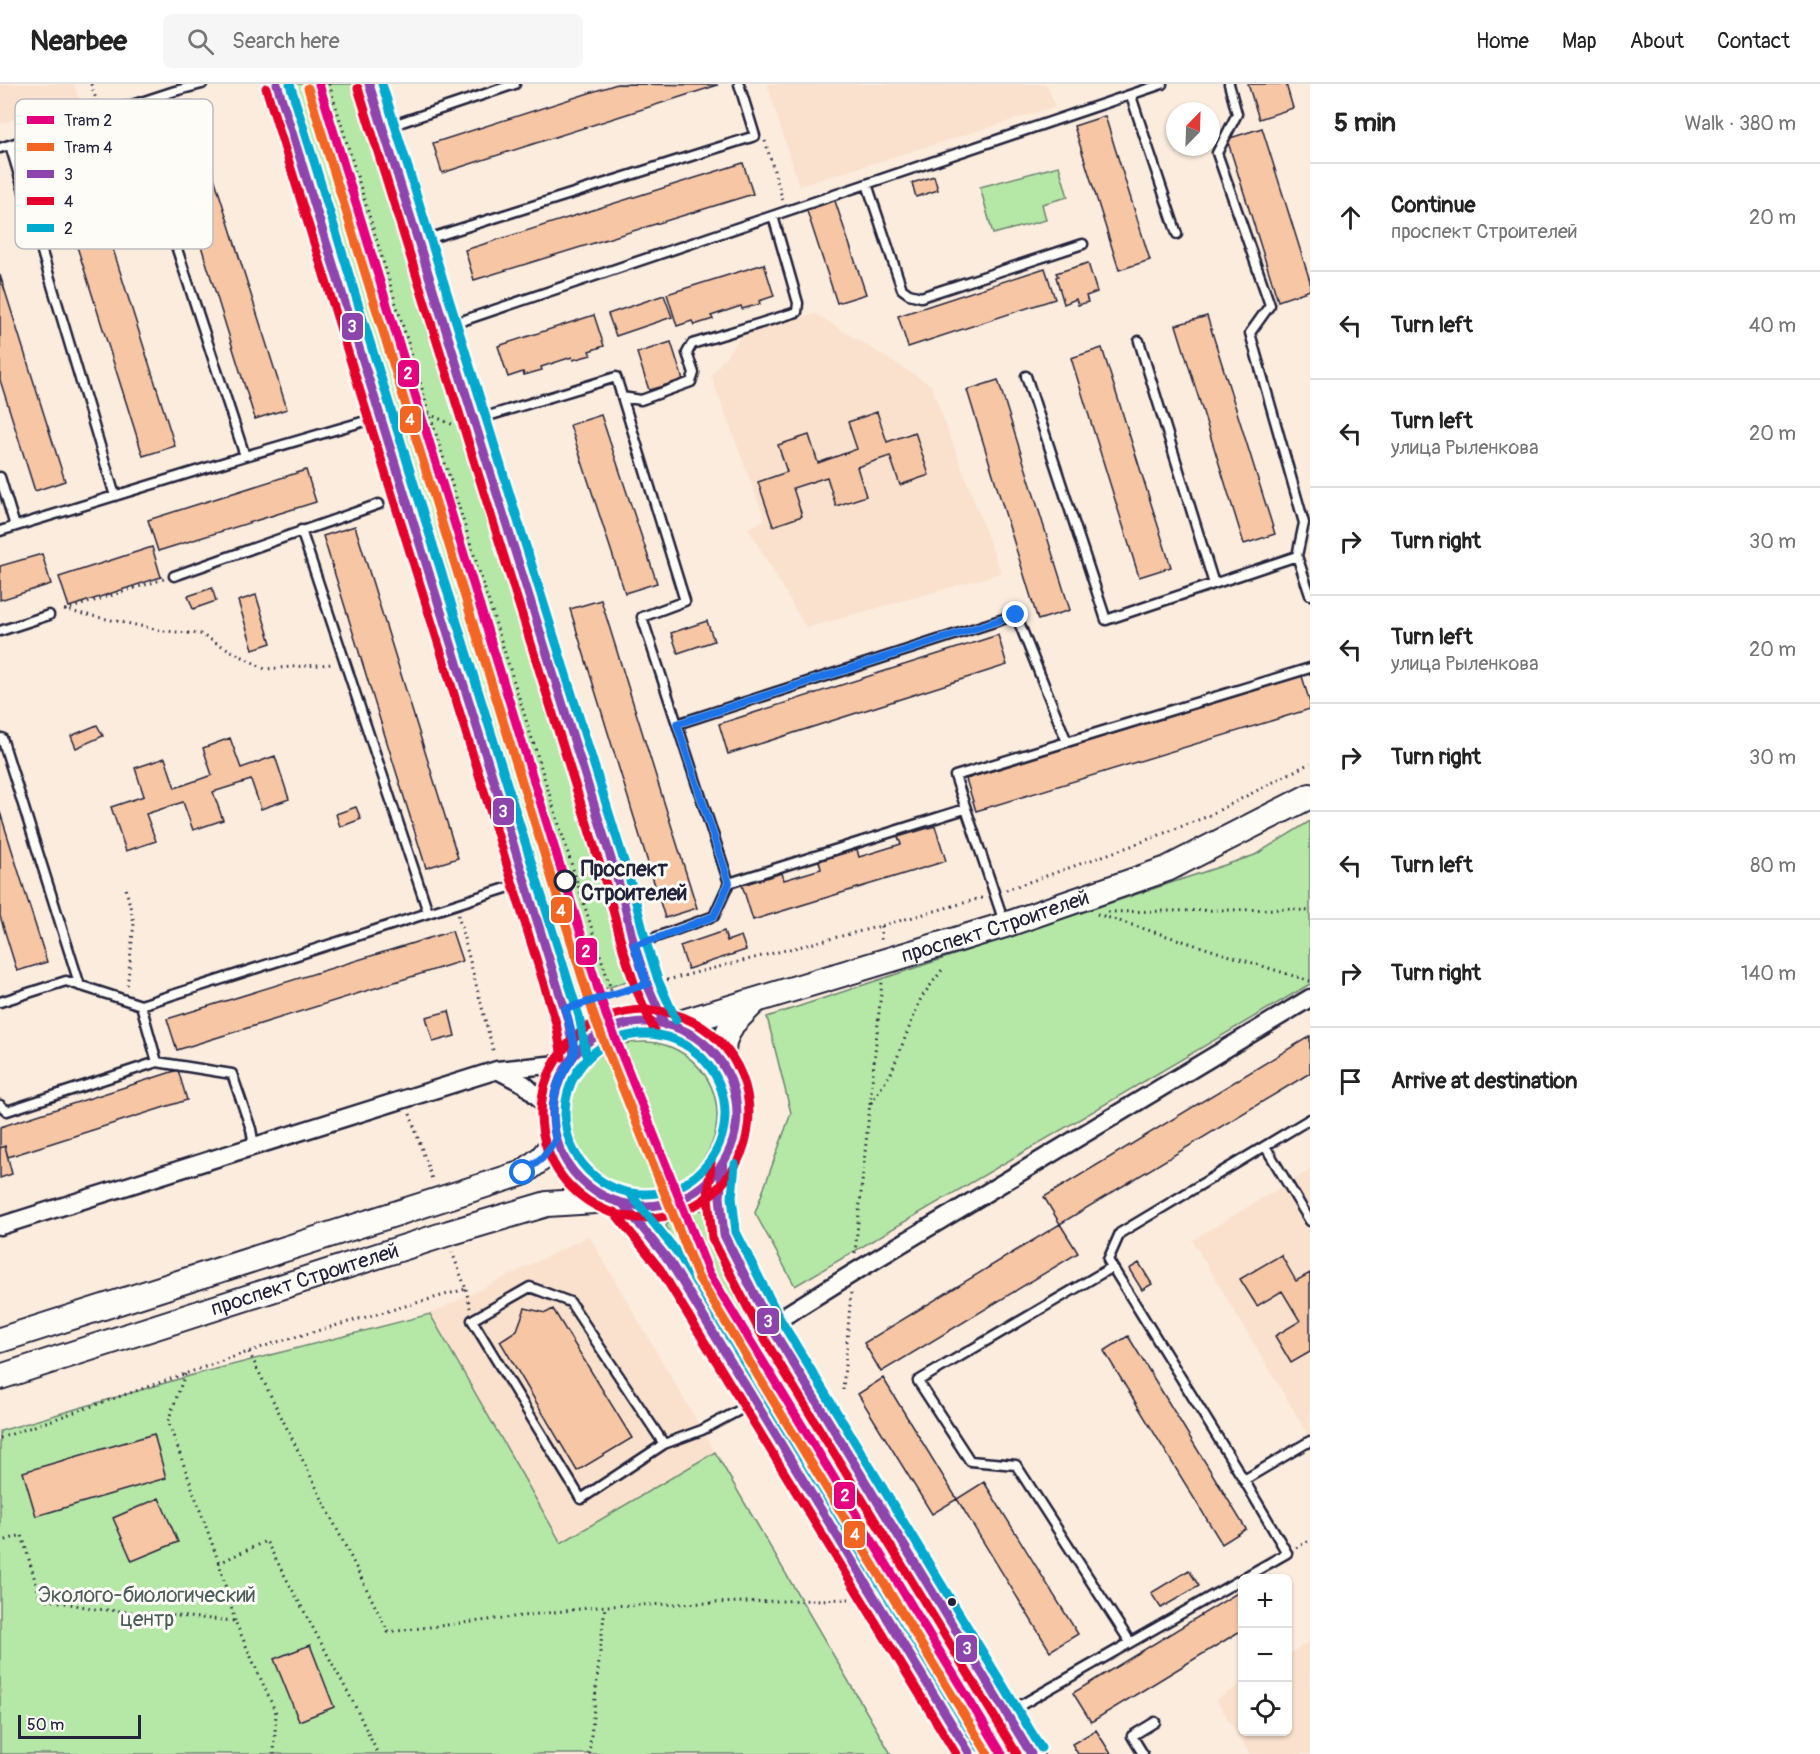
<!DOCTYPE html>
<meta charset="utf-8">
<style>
:root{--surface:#fff;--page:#f6f6f6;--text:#222;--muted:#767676;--line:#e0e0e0}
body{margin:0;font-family:Pangolin,sans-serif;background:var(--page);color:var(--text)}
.controls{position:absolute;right:18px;bottom:18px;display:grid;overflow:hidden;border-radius:9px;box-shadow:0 2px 4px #0004}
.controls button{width:54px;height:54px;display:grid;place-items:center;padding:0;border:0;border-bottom:2px solid var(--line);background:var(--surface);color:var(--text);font:30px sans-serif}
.compass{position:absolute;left:1166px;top:18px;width:54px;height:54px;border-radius:50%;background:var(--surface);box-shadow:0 2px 4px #0004;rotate:23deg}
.scale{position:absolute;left:18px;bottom:15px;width:123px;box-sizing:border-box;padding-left:6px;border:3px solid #22223b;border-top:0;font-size:16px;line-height:21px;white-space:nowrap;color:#22223b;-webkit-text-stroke:4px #fdfcf7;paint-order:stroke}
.stop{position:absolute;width:18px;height:18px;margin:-14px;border:4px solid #1a73e8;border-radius:50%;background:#fff}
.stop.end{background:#1a73e8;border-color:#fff;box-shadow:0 2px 6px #0008}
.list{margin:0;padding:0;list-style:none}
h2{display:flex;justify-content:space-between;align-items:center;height:78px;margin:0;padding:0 24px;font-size:26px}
h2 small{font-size:20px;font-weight:400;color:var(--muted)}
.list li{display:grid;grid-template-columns:39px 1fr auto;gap:18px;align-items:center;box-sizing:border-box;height:108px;padding:0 24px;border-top:2px solid var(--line)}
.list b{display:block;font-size:22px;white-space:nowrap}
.list p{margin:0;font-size:20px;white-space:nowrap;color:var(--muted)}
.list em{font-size:20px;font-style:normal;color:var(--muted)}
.icon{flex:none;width:33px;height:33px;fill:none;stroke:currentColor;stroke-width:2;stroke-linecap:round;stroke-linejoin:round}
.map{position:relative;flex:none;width:1310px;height:1670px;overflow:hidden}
header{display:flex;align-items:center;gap:36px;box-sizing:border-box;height:84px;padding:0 30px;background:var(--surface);border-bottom:2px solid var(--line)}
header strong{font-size:28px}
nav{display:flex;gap:33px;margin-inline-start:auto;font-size:21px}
.search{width:420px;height:54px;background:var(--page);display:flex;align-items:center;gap:15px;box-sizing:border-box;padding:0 21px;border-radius:9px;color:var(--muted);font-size:22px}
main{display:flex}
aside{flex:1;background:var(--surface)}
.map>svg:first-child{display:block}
.built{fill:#fae1cd}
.green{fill:#b5e7a7;stroke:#6c8471;stroke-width:1.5}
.building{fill:#f6c6a5;stroke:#22223b;stroke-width:1.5}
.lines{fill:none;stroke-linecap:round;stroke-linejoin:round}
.lane-casing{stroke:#22223b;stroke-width:13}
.street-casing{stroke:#22223b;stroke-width:21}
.secondary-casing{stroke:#22223b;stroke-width:28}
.path{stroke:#22223b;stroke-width:3;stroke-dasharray:1.5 4.5;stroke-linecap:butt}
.lane{stroke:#fdfcf7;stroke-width:8}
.street{stroke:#fdfcf7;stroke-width:16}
.secondary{stroke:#fdfcf7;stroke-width:24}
.bus-1-casing{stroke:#fdfcf7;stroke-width:14}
.bus-2-casing{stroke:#fdfcf7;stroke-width:14}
.bus-3-casing{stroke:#fdfcf7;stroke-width:14}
.bus-1{stroke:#8e44ad;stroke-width:9}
.bus-2{stroke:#e4002b;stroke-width:9}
.bus-3{stroke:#00a9ce;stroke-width:9}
.tram-1-casing{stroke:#fdfcf7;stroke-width:14}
.tram-2-casing{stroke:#fdfcf7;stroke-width:14}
.tram-1{stroke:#e5007d;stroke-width:9}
.tram-2{stroke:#f26522;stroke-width:9}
.route{stroke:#1a73e8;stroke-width:8}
.stop-dot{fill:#fdfcf7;stroke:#22223b;stroke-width:3}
.bus-dot{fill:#22223b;stroke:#fdfcf7;stroke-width:2}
.labels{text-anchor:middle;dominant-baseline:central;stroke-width:6;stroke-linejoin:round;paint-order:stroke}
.stop-label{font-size:21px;font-weight:bold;fill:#22223b;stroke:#fdfcf7;text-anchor:start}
.street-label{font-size:21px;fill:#22223b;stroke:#fdfcf7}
.park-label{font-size:21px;fill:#4e5d5b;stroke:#fdfcf7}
.key{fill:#fdfcf7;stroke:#bbbbbf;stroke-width:1.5}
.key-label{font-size:16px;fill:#22223b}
.line-badge{stroke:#fdfcf7;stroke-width:2}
.badge-label{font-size:16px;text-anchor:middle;font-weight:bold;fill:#fff}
</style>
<header>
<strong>Nearbee</strong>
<div class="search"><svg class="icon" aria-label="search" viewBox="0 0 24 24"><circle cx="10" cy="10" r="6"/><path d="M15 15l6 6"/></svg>Search here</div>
<nav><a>Home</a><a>Map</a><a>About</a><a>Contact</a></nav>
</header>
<main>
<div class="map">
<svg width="1310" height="1670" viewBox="0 0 1310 1670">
<rect width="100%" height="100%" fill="#fbecde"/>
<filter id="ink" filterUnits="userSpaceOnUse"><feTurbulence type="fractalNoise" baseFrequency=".0167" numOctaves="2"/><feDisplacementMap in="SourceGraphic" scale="12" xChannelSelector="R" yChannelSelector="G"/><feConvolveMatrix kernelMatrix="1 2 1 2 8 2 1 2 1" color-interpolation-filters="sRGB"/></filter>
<g filter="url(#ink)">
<path class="built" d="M0,0H74L79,15L0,40Z
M767,0H1047L1055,23L799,102Z
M816,230L931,301L1001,489L806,544L748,444L765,436L711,292L746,246Z
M1310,1086V1354L1192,1156Z
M589,1152L715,1368L561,1459L430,1230Z
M1310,1557V1670H1250L1216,1616L1242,1599V1648H1288V1571Z"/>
<path class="green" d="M290,0H357L636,894L572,916Z
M1059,82L1068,113L1042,120L1046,136L993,150L980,103Z
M1310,737V900L795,1202L755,1129L791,1029L767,933L1255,771Z
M569 1032a74 74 0 1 1 148 0a74 74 0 1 1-148 0Z
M697,1126L705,1127L715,1152L1028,1670H980L694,1192L666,1142L672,1134Z
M430,1230L561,1459L715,1368L891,1670H0V1347L189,1292Z"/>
<path class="building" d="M617,0L718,1L442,89L433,59Z
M1248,0H1286L1293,24L1259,35Z
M190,17L287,325L255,335L159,27Z
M1105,32L1150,176L1119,186L1074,42Z
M1262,44L1310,197V206L1278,217L1227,55Z
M78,54L175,362L143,372L46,64Z
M743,79L753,110L474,196L465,166Z
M934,92L938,106L916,113L912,99Z
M834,114L866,210L837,219L806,124Z
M1088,179L1097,208L1086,212L1088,218L1078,221L1076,215L1064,220L1056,193L1058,192L1056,189Z
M764,180L774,212L759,217L760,220L742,225L741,222L711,232L713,235L694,241L692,237L677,242L667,210Z
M1045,184L1055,215L908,263L898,232Z
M0,191L65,397L35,407L0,296Z
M664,211L672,233L616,252L608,230Z
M594,231L604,262L589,267L591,271L573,276L572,273L541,283L542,286L524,291L523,288L508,293L498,262Z
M1207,232L1275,450L1244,460L1176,241Z
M671,258L683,296L649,306L637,269Z
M1102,264L1171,483L1139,493L1071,274Z
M998,296L1070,526L1038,536L967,306Z
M877,328L887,358L915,348L929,391L900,401L890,372L857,383L866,412L836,422L827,393L793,404L802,432L773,442L758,398L787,388L778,361L809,351L818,379L857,365L848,338Z
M601,331L657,499L625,509L570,341Z
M306,386L316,418L158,467L148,436Z
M355,442L458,774L426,784L323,452Z
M152,463L161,493L69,523L59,493Z
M42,470L51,500L0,516V482Z
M212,504L216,517L193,525L188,512Z
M256,511L271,559L253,565L238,517Z
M601,516L697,824L665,834L570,525Z
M707,537L714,557L678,569L671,549Z
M998,551L1007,581L728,670L719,640Z
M1302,592L1310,619V625L976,727L966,695Z
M97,641L103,652L76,664L71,652Z
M230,654L241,684L275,672L289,715L261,725L251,696L213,708L223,736L193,746L183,718L146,730L156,757L126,767L111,723L144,712L135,684L165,674L175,704L212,691L203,664Z
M356,723L361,735L340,743L336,730Z
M0,728L47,878L17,887L0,832Z
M935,742L946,777L753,836L742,801L782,789L784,796L821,785L819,777L857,765L859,773L901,760L898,753Z
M452,847L462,877L177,966L167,935Z
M724,847L727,857L741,852L746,866L688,885L680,862Z
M449,927L455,952L433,958L426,933Z
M1310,952V989L1060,1140L1044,1113Z
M178,986L187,1016L8,1073L5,1062L0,1064V1043Z
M5,1062L12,1090L0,1094V1064Z
M1060,1140L1078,1169L881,1288L864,1259Z
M1281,1171L1296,1197L1310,1189V1268L1291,1279L1275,1252L1300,1237L1282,1207L1257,1222L1240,1195Z
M1139,1179L1152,1200L1142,1206L1129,1185Z
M525,1224L546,1229L553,1225L632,1354L577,1387L500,1257L517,1246Z
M1128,1252L1246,1445L1222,1460L1104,1267Z
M883,1294L957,1415L932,1430L858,1310Z
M154,1350L166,1394L36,1432L23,1388Z
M984,1398L1078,1550L1050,1567L957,1415Z
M159,1414L178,1458L132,1477L113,1434Z
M1189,1486L1199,1502L1161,1524L1151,1509Z
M1242,1506V1546L1091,1638L1073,1609Z
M310,1561L334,1623L299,1637L274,1575Z
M1096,1646L1111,1670H1078L1072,1660Z"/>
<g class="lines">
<g class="lane-casing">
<path id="lane" d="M1229,0L1237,30L1217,69L1270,221L1250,249L1304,439L1297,472
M1131,12L1177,150
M130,22L245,372
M384,44L515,0
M10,61L115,412
M0,64L175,7L202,0
M867,100L902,205L909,210L921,213L1083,160
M421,157L755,52L739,0
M447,242L1162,0
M1139,257L1214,500
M1026,292L1106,536L1297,472L1310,511
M622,313L641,316L691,298L694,289L687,269L692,260L797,228L798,219L773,132
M475,336L616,293L685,517L642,533L729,799
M0,393L15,442
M301,446L428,828
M0,447L245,372L379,333
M174,492L379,420
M0,547L49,531
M677,640L1016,531L1067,658
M2,654L80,902
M1004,838L955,692L1310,584
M637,860L714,832L729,799L965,725
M0,918L66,897L141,921L157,978
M141,921L522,799
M0,1021L7,1027L157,978L232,990L251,1045L254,1062
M1265,1062L1310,1137
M1112,1183L918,1297L970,1377L1016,1381L1130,1558
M664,1360L570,1218L530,1203L472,1236L581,1415L664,1360L702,1346L755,1318
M1244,1396L1310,1357
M1007,1629L1287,1469L1244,1396L1108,1176L1120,1149L1310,1035
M1143,1670L1132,1652L1155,1638"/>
</g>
<g class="street-casing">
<path id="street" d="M497,986L524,1000L541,1016L553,1037
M0,1142L497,986L568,979
M770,1241L853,1189L1310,914"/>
</g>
<g class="secondary-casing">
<g id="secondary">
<path d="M277,0L568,936L574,971"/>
<path d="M369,0L621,807L634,861L647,900L665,941"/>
<circle cx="645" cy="1030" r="92"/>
<path id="s1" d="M670,942L1005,841L1167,785L1310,712"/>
<path d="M722,981L724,957L732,940L754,918"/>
<path d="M723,1079L720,1113L724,1151L770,1241L1031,1670"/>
<path d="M623,1120L670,1178L970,1670"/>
<path d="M0,1256L523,1089L542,1074L556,1056"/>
<path id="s2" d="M0,1293L449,1149L547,1120L611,1116"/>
</g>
</g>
<path class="path" d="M91,0L98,21
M329,0L430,331L613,912
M765,57L783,117
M399,331L424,328L456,342
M64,526L164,547L200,550L265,585L332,580
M65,526L164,495
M126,805L134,839L127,904
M1006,806L1131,762L1206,733L1310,679
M1108,828L1287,825L1310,827
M1097,830L1310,897
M458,831L494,970
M881,842V858
M667,896L881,842L985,813
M583,920L628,906
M871,1019L891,989L921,914L942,886
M410,1030L433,1098
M855,1169L882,898
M466,1205L470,1224
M249,1268L388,1548L605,1522L849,1515
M185,1290L168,1337L219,1479
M843,1306L851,1208
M0,1354L274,1259L466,1205L452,1168
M0,1458L22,1451L40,1514L95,1525L235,1537L276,1629L274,1670
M1296,1464L1310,1456
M235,1537L219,1479L266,1457L352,1616L378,1670
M589,1670L605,1522"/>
<use href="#lane" class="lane"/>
<use href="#street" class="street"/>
<use href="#secondary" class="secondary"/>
<g class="bus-1-casing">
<path id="bus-1" d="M277,0L568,936L574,971
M369,0L621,807L634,861L647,900L665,941
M553 1030a92 92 0 1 1 184 0a92 92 0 1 1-184 0Z
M723,1079L720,1113L724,1151L770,1241L1031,1670
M623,1120L670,1178L970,1670"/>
</g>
<g class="bus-2-casing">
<path id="bus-2" d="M266,4L556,939L562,973
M358,4L609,810L623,865L636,905L654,946
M541 1030a104 104 0 1 1 208 0a104 104 0 1 1-208 0Z
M711,1078L708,1113L712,1154L759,1246L1017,1670
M614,1128L660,1185L956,1670"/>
</g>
<g class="bus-3-casing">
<path id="bus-3" d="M290,0L579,932L586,969
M382,0L632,803L646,858L658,896L676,936
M565 1030a80 80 0 1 1 160 0a80 80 0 1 1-160 0Z
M735,1080L732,1113L736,1148L780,1235L1041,1664
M632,1112L680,1172L980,1664"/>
</g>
<use href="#bus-1" class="bus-1"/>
<use href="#bus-2" class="bus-2"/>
<use href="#bus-3" class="bus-3"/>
<g class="tram-1-casing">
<path id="tram-1" d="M319,0L606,931L709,1189L1002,1670"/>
</g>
<g class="tram-2-casing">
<path id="tram-2" d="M308,4L595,935L698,1193L988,1670"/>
</g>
<use href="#tram-1" class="tram-1"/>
<use href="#tram-2" class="tram-2"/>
</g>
</g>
<g class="lines" filter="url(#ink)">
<path class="route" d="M523,1089L542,1074L556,1056C552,1035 551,1015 560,995C562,990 573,974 574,971C576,963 568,934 565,925L647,900L634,861L658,854L714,832L729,799L677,640L1016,531"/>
</g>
<circle class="stop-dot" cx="565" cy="797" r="10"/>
<circle class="bus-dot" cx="952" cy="1518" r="5"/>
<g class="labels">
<g class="stop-label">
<text x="581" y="785">Проспект<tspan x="581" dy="24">Строителей</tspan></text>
</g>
<g class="street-label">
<text stroke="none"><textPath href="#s1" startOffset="340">проспект Строителей</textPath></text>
<text stroke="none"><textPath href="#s2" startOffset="320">проспект Строителей</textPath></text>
</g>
<g class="park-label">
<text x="147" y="1511">Эколого-биологический<tspan x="147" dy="24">центр</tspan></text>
</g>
</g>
<rect x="15" y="15" width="198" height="150" rx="9" class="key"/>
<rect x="27" y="32" width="27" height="8" fill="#e5007d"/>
<rect x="27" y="59" width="27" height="8" fill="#f26522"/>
<rect x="27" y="86" width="27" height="8" fill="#8e44ad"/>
<rect x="27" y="113" width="27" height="8" fill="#e4002b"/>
<rect x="27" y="140" width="27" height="8" fill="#00a9ce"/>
<g class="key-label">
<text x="64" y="42">Tram 2</text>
<text x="64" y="69">Tram 4</text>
<text x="64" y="96">3</text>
<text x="64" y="123">4</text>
<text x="64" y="150">2</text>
</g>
<g class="line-badge">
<rect x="341" y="228" width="23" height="29" rx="6" fill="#8e44ad"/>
<rect x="397" y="275" width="23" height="29" rx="6" fill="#e5007d"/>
<rect x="399" y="321" width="23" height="29" rx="6" fill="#f26522"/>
<rect x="492" y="713" width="23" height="29" rx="6" fill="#8e44ad"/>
<rect x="550" y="812" width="23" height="28" rx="6" fill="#f26522"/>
<rect x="575" y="853" width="23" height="29" rx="6" fill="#e5007d"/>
<rect x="756" y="1223" width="24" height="28" rx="6" fill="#8e44ad"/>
<rect x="833" y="1397" width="23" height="29" rx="6" fill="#e5007d"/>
<rect x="843" y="1436" width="23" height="29" rx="6" fill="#f26522"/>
<rect x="955" y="1550" width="23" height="29" rx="6" fill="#8e44ad"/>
</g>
<g class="badge-label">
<text x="352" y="248">3</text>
<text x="408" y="295">2</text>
<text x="410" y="341">4</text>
<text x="503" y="733">3</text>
<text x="561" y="832">4</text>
<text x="586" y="873">2</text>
<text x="768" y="1243">3</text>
<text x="845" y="1417">2</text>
<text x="855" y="1456">4</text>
<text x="967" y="1570">3</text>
</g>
</svg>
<div class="controls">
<button>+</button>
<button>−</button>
<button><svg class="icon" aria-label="locate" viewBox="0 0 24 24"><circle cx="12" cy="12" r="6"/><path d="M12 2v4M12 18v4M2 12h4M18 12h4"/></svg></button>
</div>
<svg class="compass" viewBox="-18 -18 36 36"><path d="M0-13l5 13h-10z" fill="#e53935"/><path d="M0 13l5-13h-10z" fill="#767676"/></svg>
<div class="scale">50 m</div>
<div class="stop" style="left:523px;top:1089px"></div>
<div class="stop end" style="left:1016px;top:531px"></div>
</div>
<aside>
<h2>5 min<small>Walk · 380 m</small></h2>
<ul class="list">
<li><svg class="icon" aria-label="ahead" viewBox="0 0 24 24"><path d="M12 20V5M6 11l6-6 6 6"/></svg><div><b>Continue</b><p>проспект Строителей</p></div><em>20 m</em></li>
<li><svg class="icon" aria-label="left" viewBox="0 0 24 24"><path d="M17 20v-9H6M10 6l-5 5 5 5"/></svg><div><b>Turn left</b></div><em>40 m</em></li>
<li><svg class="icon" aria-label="left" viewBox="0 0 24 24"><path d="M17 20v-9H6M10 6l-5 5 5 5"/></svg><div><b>Turn left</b><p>улица Рыленкова</p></div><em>20 m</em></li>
<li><svg class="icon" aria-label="right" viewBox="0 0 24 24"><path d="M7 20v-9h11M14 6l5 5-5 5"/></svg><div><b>Turn right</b></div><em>30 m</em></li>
<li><svg class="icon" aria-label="left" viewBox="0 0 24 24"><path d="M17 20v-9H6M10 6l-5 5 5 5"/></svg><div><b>Turn left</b><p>улица Рыленкова</p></div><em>20 m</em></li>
<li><svg class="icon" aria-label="right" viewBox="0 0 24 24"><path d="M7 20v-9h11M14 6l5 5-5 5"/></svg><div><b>Turn right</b></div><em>30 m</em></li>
<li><svg class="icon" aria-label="left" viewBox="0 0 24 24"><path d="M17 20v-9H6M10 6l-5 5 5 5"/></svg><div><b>Turn left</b></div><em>80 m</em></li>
<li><svg class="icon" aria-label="right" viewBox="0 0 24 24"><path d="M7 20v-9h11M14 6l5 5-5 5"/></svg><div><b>Turn right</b></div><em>140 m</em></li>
<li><svg class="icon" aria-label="arrive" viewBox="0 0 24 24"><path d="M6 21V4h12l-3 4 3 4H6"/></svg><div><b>Arrive at destination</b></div></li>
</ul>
</aside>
</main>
